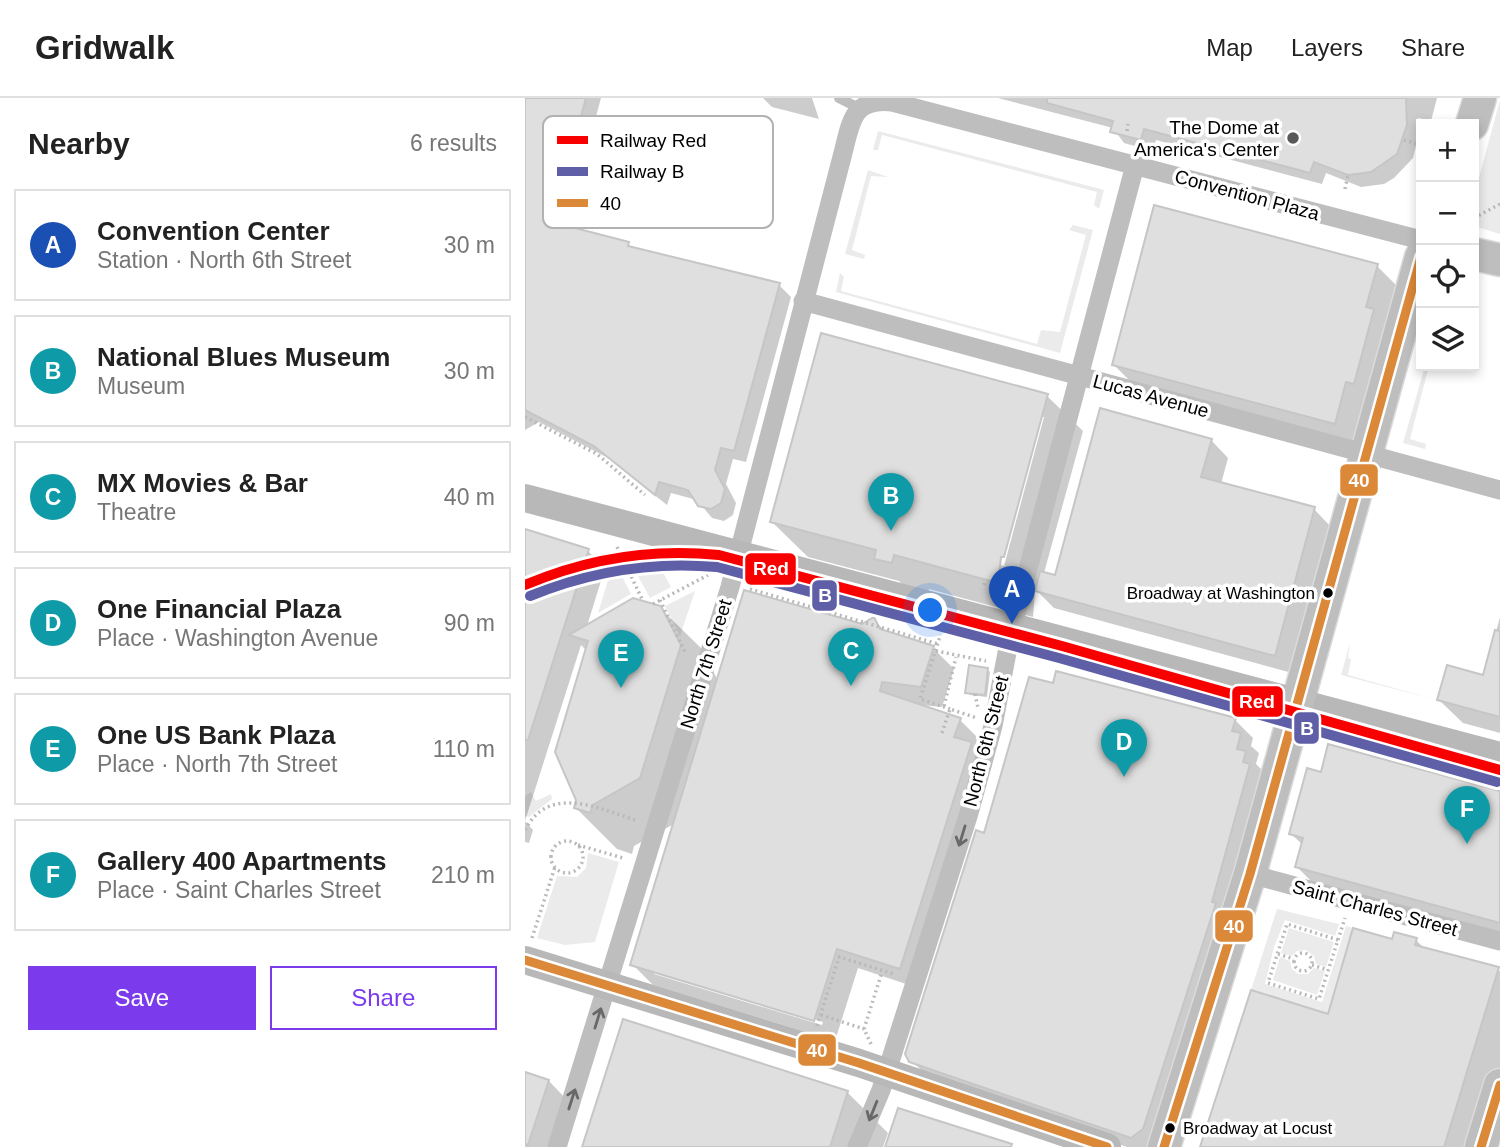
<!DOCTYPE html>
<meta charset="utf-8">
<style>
:root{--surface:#fff;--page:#f2f2f2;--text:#222;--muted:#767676;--line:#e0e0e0;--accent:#7c3aed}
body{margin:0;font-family:Arial,sans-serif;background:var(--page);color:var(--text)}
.controls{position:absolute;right:21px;top:21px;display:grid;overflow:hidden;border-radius:0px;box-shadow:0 4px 10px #0003}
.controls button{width:63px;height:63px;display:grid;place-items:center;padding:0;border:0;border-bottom:2px solid var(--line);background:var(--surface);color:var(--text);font:35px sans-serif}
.you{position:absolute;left:406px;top:513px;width:24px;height:24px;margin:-18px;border:5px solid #fff;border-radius:50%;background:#1a73e8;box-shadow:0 0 0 10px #1a73e833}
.badge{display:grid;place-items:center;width:46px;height:46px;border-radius:50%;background:var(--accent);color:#fff;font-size:23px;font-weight:700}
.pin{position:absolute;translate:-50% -58px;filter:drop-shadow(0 2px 4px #0008)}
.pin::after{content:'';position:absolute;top:37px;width:24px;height:21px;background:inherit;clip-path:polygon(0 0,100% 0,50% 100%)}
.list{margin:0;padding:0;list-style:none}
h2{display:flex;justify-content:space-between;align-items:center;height:91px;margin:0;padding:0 28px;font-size:30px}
h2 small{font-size:23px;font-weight:400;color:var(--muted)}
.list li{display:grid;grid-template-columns:46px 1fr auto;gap:21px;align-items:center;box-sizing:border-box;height:112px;margin:0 14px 14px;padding:0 14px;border:2px solid var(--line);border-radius:0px}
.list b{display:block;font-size:26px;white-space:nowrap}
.list p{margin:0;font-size:23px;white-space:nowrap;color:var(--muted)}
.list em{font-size:23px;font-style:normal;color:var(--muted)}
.actions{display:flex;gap:14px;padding:21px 28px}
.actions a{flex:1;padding:16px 0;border:2px solid var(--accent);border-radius:0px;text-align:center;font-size:24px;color:var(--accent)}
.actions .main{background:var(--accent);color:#fff}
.icon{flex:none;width:38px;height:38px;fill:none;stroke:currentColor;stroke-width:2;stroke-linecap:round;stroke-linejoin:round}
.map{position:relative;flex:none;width:975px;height:1049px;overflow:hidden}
header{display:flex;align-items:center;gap:42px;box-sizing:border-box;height:98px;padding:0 35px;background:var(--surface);border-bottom:2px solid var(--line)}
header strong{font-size:33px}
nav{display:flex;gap:38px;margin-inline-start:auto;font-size:24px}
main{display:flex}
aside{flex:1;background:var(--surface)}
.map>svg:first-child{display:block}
.green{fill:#ebebeb}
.shadow{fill:#0003;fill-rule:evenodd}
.building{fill:#dfdfdf;stroke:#c6c6c6;stroke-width:2}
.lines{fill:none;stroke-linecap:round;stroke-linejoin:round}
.primary-casing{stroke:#dbdbdb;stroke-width:35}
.path{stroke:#b9b9b9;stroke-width:3.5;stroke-dasharray:2 3.5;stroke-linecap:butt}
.lane{stroke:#bebebe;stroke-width:10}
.street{stroke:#bebebe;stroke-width:19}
.secondary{stroke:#b8b8b8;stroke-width:28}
.primary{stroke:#bebebe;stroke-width:32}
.bus-1-casing{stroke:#fff;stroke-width:14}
.bus-1{stroke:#db8839;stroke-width:9}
.rail-1-casing{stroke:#fff;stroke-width:16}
.rail-2-casing{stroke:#fff;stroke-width:16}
.rail-1{stroke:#f80000;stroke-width:10}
.rail-2{stroke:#5f5fa8;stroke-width:10}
.oneway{stroke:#686868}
.poi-dot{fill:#595959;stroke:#fff;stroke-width:2.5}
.bus-dot{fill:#000;stroke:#fff;stroke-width:2.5}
.labels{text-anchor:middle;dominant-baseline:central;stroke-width:7;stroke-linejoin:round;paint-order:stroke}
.bus-label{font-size:17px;fill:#000;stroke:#fff;text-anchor:end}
.poi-label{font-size:19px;fill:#000;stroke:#fff;text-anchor:end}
.street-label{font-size:19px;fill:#000;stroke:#fff}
.key{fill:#fff;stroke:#b2b2b2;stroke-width:2}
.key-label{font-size:19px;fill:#000}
.line-badge{stroke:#fff;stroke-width:2.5}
.badge-label{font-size:19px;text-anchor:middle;font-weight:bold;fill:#fff}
</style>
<header>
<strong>Gridwalk</strong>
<nav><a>Map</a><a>Layers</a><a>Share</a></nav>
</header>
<main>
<aside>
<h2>Nearby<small>6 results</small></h2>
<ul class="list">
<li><span class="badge" style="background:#1a4fb4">A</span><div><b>Convention Center</b><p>Station · North 6th Street</p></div><em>30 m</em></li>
<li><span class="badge" style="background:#0f9aa8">B</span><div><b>National Blues Museum</b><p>Museum</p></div><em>30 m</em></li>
<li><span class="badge" style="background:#0f9aa8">C</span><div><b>MX Movies &amp; Bar</b><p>Theatre</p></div><em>40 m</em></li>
<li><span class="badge" style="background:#0f9aa8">D</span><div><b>One Financial Plaza</b><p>Place · Washington Avenue</p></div><em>90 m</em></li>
<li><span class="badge" style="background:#0f9aa8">E</span><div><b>One US Bank Plaza</b><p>Place · North 7th Street</p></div><em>110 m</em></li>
<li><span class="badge" style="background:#0f9aa8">F</span><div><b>Gallery 400 Apartments</b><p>Place · Saint Charles Street</p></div><em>210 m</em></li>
</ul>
<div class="actions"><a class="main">Save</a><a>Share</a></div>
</aside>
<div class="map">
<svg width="975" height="1049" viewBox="0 0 975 1049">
<rect width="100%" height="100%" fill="#fff"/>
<path class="green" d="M975,2V136L949,128V98Z
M353,33L579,92L574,111L569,107L572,94L357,37L353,52H348Z
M343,72L363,79L346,78L327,152L340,157L339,161L320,156Z
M548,127L568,132L535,255L311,194L315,175L319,179L316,193L512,246L516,232L535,234L561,137L544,132Z
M900,268H904L885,341L901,346L900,351L878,345Z
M89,463L106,496L73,515Z
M134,467L146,489L125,500L113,478Z
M170,493L155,538L140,508Z
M825,545L823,560L826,561L823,577L912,602L816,577Z
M6,694L11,703L26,696L27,701L4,719L0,718V698Z
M63,755L94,764L70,844L40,847L12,840L32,778L52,779L61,770Z
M752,811L814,826L810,838L760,822L749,849L740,886L797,904L821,828L828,830L803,916L726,892Z
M764,830L809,844L801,869L791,866L789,858L781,852L772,853L767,858L756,855Z
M755,859L765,863L767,871L773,876H783L789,870L800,873L792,897L748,882Z"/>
<path class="shadow" d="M0,0H76L41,129L103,146L108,151L254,187L266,199L221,364L208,361L201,386L211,405L208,417L199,423L187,420L172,402L146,395L142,407L83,360L14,324L0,332Z
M238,0H287L294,21L247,9Z
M473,0H912L906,23L893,20V40L888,60L869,80L859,86L836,89L801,75L797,86L631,42L628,53L599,45L588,30Z
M852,168L872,188L830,346L609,287L588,266Z
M522,298L558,333L519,475L532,479L686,342L703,360L696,386L789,411L806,429L767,575L529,510L513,494H510L508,519L404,491L402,499L386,495L374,483L283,459L247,424ZM515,319H519L479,468L475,467Z
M0,433L63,453L80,470L62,528L135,510L178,552L193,583L348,521L363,536L408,550L429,571L417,609L395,607L435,622L456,643L453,652L467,667L396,891L333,870L310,943L128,887L107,866L149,726L109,748L107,756L92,751L51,710L62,553L56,547L0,723L8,732L4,745L0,744ZM129,872L298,924L297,927L129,876Z
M975,519V635L938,625L914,602L959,579Z
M462,571L465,574L462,599L445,597L442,594Z
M710,622L728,640L726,648L734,655L731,666L738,673L636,1049H602L403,979L384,960L460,737Z
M797,676L975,695V846L802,799L772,769L778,747L766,736Z
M891,842L901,852L975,873V980L954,1049H676L804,919L869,843Z
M0,975L24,983L44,1004L29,1049H0Z
M322,994L363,1035L358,1049H59Z"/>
<path class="building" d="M0,0H61L27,124L104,144L103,148L255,185L209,353L196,350L190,372L200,391L196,405L186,411L173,408L163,392L134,384L130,397L69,348L0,312Z
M522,0H881L882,27L872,56L846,74L823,77L789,64L785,75L619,31L616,42L585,34L588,23L522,5Z
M629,107L853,166L841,209L849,211L829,286L821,284L810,326L587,267Z
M296,235L523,296L479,459H476L473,485L369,457L367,465L349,461L351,452L245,424Z
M575,310L687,341L676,379L790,409L750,558L510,493L515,473L530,477Z
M0,431L64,451L3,642H0Z
M219,492L337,526L349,519L355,531L409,548L396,589L357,584L355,593L436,620L429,639L447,644L375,871L312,851L289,923L105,867Z
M108,500L136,508L156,547L115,680L68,707L65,715L49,710L51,702L30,654L63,543L44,537Z
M970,532L975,533V619L912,602L922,567L958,577Z
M444,567L463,570L460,597L440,595Z
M531,573L711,620L707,633L716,635L712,651L721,653L718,664L725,666L687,804L691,805L618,1031L606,1040L384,964L380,956L451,732L459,735L504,579L528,585Z
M803,646L975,693V825L770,769L778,740L764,736L782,670L796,674Z
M828,830L867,841L869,834L892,840L890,847L974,869L919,1049H675L726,892L803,916Z
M98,921L323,993L305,1049H57Z
M0,974L24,982L3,1047L0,1046Z
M373,1010L487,1046L486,1049H360Z"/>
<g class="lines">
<g class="primary-casing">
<path id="primary" d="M947,26L955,0
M949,156L975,162
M639,1049L725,776L896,159
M956,1049L975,987"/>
</g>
<path class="path" d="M602,33L603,26
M879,42L896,47
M820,91L823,77
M949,120L975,106
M0,319L72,356L120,397
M92,449L118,503
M459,487L461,482
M225,491L413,546
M135,502L160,554
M128,506L183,477
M416,535L395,601L425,611
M411,553L461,563
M450,596L453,610
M419,608L431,559
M417,635L425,611L452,620
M0,732C24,686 73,710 110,722
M26 759a16 16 0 1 1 32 0a16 16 0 1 1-32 0Z
M53,747L98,760
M7,840L30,769
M813,842L762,826L743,885L794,901L820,820
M769 864a9 9 0 1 1 18 0a9 9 0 1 1-18 0Z
M753,856L769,861
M787,867L803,872
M296,917L339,931
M292,928L314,859L369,876
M346,946L339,931L357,874"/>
<path class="lane" d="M314,0L334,10"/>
<path class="street" d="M278,203L975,392
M725,776L975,843
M32,1049L205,489L318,55C326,24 327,0 367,4L896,142
M332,1049L356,992L444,715L468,628L485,539L610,67"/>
<path class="secondary" d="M0,400L975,658
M0,862L334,965L582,1049"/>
<use href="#primary" class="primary"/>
<g class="bus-1-casing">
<path id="bus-1" d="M0,862L334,965L582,1049
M639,1049L725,776L896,159
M956,1049L975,987"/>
</g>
<use href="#bus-1" class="bus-1"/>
<g class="rail-1-casing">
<path id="rail-1" d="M0,487C63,460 126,450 194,457L537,548L975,672"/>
</g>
<g class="rail-2-casing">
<path id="rail-2" d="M5,498C66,473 126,463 192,469L534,560L972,684"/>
</g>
<use href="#rail-1" class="rail-1"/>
<use href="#rail-2" class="rail-2"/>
</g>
<defs><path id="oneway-shaft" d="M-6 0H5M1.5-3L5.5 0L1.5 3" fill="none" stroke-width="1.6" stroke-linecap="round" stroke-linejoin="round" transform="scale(1.75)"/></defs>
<g class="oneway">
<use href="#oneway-shaft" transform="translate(437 738) rotate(107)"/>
<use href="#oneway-shaft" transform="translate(73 920) rotate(-73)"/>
<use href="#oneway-shaft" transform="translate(47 1001) rotate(-72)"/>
<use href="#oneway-shaft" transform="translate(348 1013) rotate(112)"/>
</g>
<circle class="poi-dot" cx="768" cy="40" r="7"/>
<g class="bus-dot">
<circle cx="803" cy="495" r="6"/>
<circle cx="645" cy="1030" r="6"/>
</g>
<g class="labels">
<g class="bus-label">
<text x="790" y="495">Broadway at Washington</text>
<text x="658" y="1030" text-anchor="start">Broadway at Locust</text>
</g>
<g class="poi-label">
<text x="754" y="29">The Dome at<tspan x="754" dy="22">America's Center</tspan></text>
</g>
<g class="street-label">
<text transform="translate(722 97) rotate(15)">Convention Plaza</text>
<text transform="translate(626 298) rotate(15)">Lucas Avenue</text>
<text transform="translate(181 566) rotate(-73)">North 7th Street</text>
<text transform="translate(461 643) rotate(-76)">North 6th Street</text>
<text transform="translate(850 810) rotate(15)">Saint Charles Street</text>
</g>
</g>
<rect x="18" y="18" width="230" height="112" rx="10" class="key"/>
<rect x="32" y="38" width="31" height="8" fill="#f80000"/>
<rect x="32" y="69" width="31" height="9" fill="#5f5fa8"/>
<rect x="32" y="101" width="31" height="8" fill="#db8839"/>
<g class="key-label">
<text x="75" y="49">Railway Red</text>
<text x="75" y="80">Railway B</text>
<text x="75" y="112">40</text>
</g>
<g class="line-badge">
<rect x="814" y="365" width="40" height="34" rx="7" fill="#db8839"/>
<rect x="219" y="454" width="53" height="34" rx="7" fill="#f80000"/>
<rect x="286" y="481" width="27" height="33" rx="7" fill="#5f5fa8"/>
<rect x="706" y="587" width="53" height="33" rx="7" fill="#f80000"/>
<rect x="768" y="613" width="27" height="34" rx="7" fill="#5f5fa8"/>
<rect x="689" y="811" width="40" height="34" rx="7" fill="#db8839"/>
<rect x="272" y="935" width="40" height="34" rx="7" fill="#db8839"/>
</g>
<g class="badge-label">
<text x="834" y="389">40</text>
<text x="246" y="477">Red</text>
<text x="300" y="504">B</text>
<text x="732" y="610">Red</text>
<text x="782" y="637">B</text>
<text x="709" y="835">40</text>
<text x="292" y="959">40</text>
</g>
</svg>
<div class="controls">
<button>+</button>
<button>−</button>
<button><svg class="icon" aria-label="locate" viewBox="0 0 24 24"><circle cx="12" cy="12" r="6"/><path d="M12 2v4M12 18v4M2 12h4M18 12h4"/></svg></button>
<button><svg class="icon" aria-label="layers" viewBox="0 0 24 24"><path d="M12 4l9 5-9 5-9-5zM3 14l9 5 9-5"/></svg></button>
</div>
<div class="you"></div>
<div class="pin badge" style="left:487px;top:526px;background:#1a4fb4">A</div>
<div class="pin badge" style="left:366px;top:433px;background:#0f9aa8">B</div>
<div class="pin badge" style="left:326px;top:588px;background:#0f9aa8">C</div>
<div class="pin badge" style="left:599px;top:679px;background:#0f9aa8">D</div>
<div class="pin badge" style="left:96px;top:590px;background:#0f9aa8">E</div>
<div class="pin badge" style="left:942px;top:746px;background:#0f9aa8">F</div>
</div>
</main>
